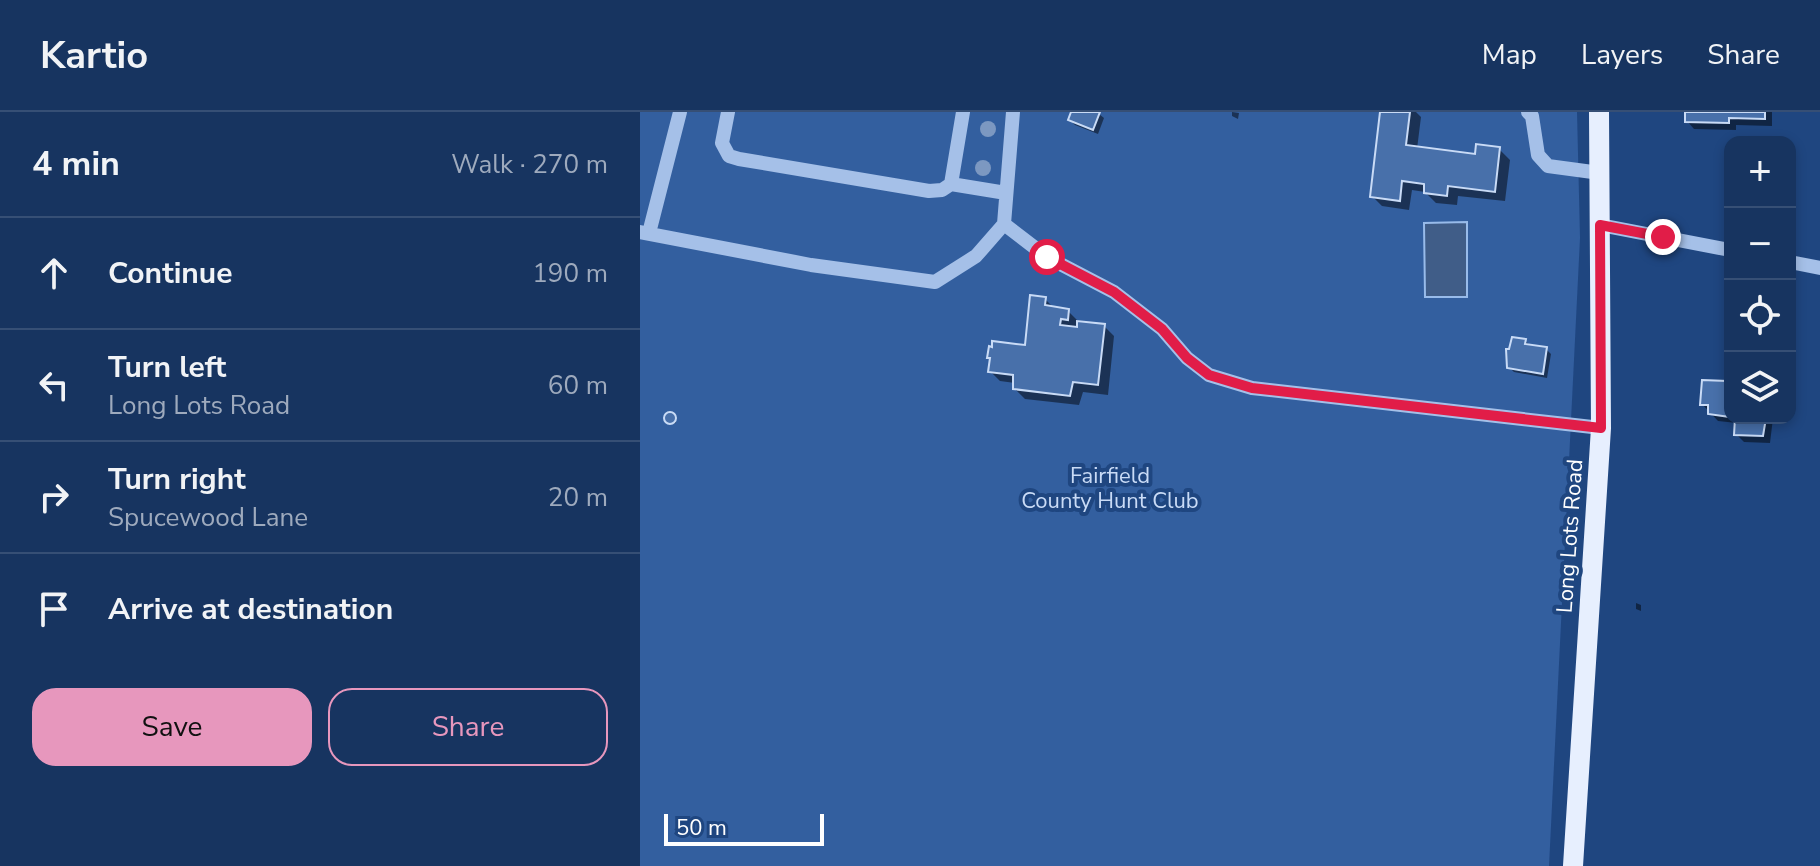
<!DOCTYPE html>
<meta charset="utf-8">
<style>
:root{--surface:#173460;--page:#243f69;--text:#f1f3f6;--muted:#9eaabd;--line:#364f75;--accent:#e797bd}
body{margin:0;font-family:"Nunito Sans",sans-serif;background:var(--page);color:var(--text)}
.controls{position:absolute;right:24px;top:24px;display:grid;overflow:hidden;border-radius:16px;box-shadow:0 4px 12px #0003}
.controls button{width:72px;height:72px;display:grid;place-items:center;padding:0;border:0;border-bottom:2px solid var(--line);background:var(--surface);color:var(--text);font:40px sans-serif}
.scale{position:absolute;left:24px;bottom:20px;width:160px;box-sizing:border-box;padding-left:8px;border:4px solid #fff;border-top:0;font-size:22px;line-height:28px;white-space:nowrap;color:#fff;-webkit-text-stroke:6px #1f4680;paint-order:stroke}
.stop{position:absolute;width:24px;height:24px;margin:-18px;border:6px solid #e11d48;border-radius:50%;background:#fff}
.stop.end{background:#e11d48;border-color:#fff;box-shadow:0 2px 8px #0008}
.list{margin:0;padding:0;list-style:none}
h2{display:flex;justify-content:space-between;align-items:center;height:104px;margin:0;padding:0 32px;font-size:34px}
h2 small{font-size:26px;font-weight:400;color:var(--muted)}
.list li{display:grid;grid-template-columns:52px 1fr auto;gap:24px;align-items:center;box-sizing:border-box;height:112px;padding:0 32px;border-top:2px solid var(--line)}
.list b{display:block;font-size:30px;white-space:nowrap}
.list p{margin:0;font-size:26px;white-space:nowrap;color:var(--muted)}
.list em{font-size:26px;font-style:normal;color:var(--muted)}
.actions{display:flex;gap:16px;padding:24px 32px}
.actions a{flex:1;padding:18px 0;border:2px solid var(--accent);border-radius:24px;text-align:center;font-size:28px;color:var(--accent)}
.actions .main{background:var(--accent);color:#111}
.icon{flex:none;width:44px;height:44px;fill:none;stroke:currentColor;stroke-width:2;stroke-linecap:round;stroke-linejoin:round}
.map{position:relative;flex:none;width:1180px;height:754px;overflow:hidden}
header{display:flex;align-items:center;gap:48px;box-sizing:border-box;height:112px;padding:0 40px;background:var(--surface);border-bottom:2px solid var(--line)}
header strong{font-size:38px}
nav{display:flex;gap:44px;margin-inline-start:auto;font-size:28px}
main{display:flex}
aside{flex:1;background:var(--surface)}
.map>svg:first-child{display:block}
.green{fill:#335f9f}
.water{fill:#405d88;stroke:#98bbea;stroke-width:2}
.shadow{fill:#0007}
.building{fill:#4870aa;stroke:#c9dbf6;stroke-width:2}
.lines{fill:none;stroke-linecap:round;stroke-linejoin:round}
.minor{stroke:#a5c0e8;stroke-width:14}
.major{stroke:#e7effe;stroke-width:20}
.tree{fill:#7c98c1}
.route{stroke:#e11d48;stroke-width:10}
.labels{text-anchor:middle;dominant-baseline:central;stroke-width:8;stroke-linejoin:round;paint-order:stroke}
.park-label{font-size:22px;fill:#c9dbf6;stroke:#1f4680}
.street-label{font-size:22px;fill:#fff;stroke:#1f4680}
</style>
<header>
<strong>Kartio</strong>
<nav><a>Map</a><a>Layers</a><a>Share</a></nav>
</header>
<main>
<aside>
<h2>4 min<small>Walk · 270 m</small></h2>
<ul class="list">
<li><svg class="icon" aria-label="ahead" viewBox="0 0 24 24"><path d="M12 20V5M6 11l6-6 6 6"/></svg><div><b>Continue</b></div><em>190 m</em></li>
<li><svg class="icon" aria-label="left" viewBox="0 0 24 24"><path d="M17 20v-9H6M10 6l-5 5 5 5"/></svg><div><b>Turn left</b><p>Long Lots Road</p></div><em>60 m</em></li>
<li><svg class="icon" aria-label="right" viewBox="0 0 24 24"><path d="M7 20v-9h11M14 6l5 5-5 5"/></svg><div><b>Turn right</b><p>Spucewood Lane</p></div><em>20 m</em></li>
<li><svg class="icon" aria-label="arrive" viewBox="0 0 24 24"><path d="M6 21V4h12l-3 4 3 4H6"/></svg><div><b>Arrive at destination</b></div></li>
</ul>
<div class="actions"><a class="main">Save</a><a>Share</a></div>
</aside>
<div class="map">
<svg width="1180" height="754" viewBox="0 0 1180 754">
<rect width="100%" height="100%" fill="#1f4680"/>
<path class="green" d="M0,0H937L940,126L909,754H0Z"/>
<path class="water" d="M827,110V185H785L784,111Z"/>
<path class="shadow" d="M434,0L459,2L464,6L458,22L435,13L430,8Z
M592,0L599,1L598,7L592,4Z
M742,0H776L781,5L777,37L837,44L859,37L870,48L865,89L818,84L817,93L796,91L785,80L772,78L769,98L742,94L732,84Z
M1047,0H1132V14L1096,13V18L1054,17L1047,9Z
M405,187L414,196L428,199L438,209L464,214L474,224L468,283L443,280L439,293L385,287L375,277V271L360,269L350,259L387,235Z
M885,229L891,234L906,237L911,242L907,266L874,260L869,255Z
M1086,271L1090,275V306H1133L1130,331L1104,330L1096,322L1097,311L1078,309L1062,292Z
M33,303L36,311L31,312L27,305Z
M996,491L1001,493V499L996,497Z"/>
<path class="building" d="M431,0H460L453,18L428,8Z
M740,0H770L766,33L835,42L836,32L860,35L855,80L808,74L807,84L784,81V72L762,69L760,89L730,85Z
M1045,0H1125V7L1089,6V11L1045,10Z
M390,183L406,185L405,193L429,197L428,208L421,207L420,213L437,215V209L465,212L458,273L433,270L430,284L373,277V263L348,260L350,246H347L349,234L352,235V229L385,233Z
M872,225L886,227L885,232L907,235L903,262L867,256L866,237H869Z
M1062,268L1087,269L1086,274H1090V305L1068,302V293H1060Z
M24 306a6 6 0 1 1 12 0a6 6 0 1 1-12 0Z
M1095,306H1126L1123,324L1094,323Z"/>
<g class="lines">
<path class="minor" d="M88,0L82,31L89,44L99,47L289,79L302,78L311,72L366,81
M888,0L892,4L898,43L908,54L960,61
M311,72L323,0
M364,112L407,145L474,180L522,217L547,246L569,263L612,276L961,316
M960,113L1090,138
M0,120L171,153L295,170L336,144L364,112L373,0
M9,121L40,0
M1150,150L1180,156"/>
<path class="major" d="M933,754L961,316L959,0"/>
</g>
<g class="tree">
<circle cx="348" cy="17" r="8"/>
<circle cx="343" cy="56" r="8"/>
</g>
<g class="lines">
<path class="route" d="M407,145L474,180L522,217L547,246L569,263L612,276L961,316L960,113L1023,125"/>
</g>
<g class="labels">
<g class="park-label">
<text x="470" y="364">Fairfield<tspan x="470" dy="25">County Hunt Club</tspan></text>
</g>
<g class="street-label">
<text transform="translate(930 424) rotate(-86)">Long Lots Road</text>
</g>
</g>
</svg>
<div class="controls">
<button>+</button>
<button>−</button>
<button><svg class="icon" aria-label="locate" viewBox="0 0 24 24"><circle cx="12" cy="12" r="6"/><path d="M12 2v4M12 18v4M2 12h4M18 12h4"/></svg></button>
<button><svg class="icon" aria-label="layers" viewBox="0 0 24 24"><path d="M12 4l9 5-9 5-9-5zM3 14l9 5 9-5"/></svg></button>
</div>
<div class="scale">50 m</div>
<div class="stop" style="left:407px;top:145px"></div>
<div class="stop end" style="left:1023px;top:125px"></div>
</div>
</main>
